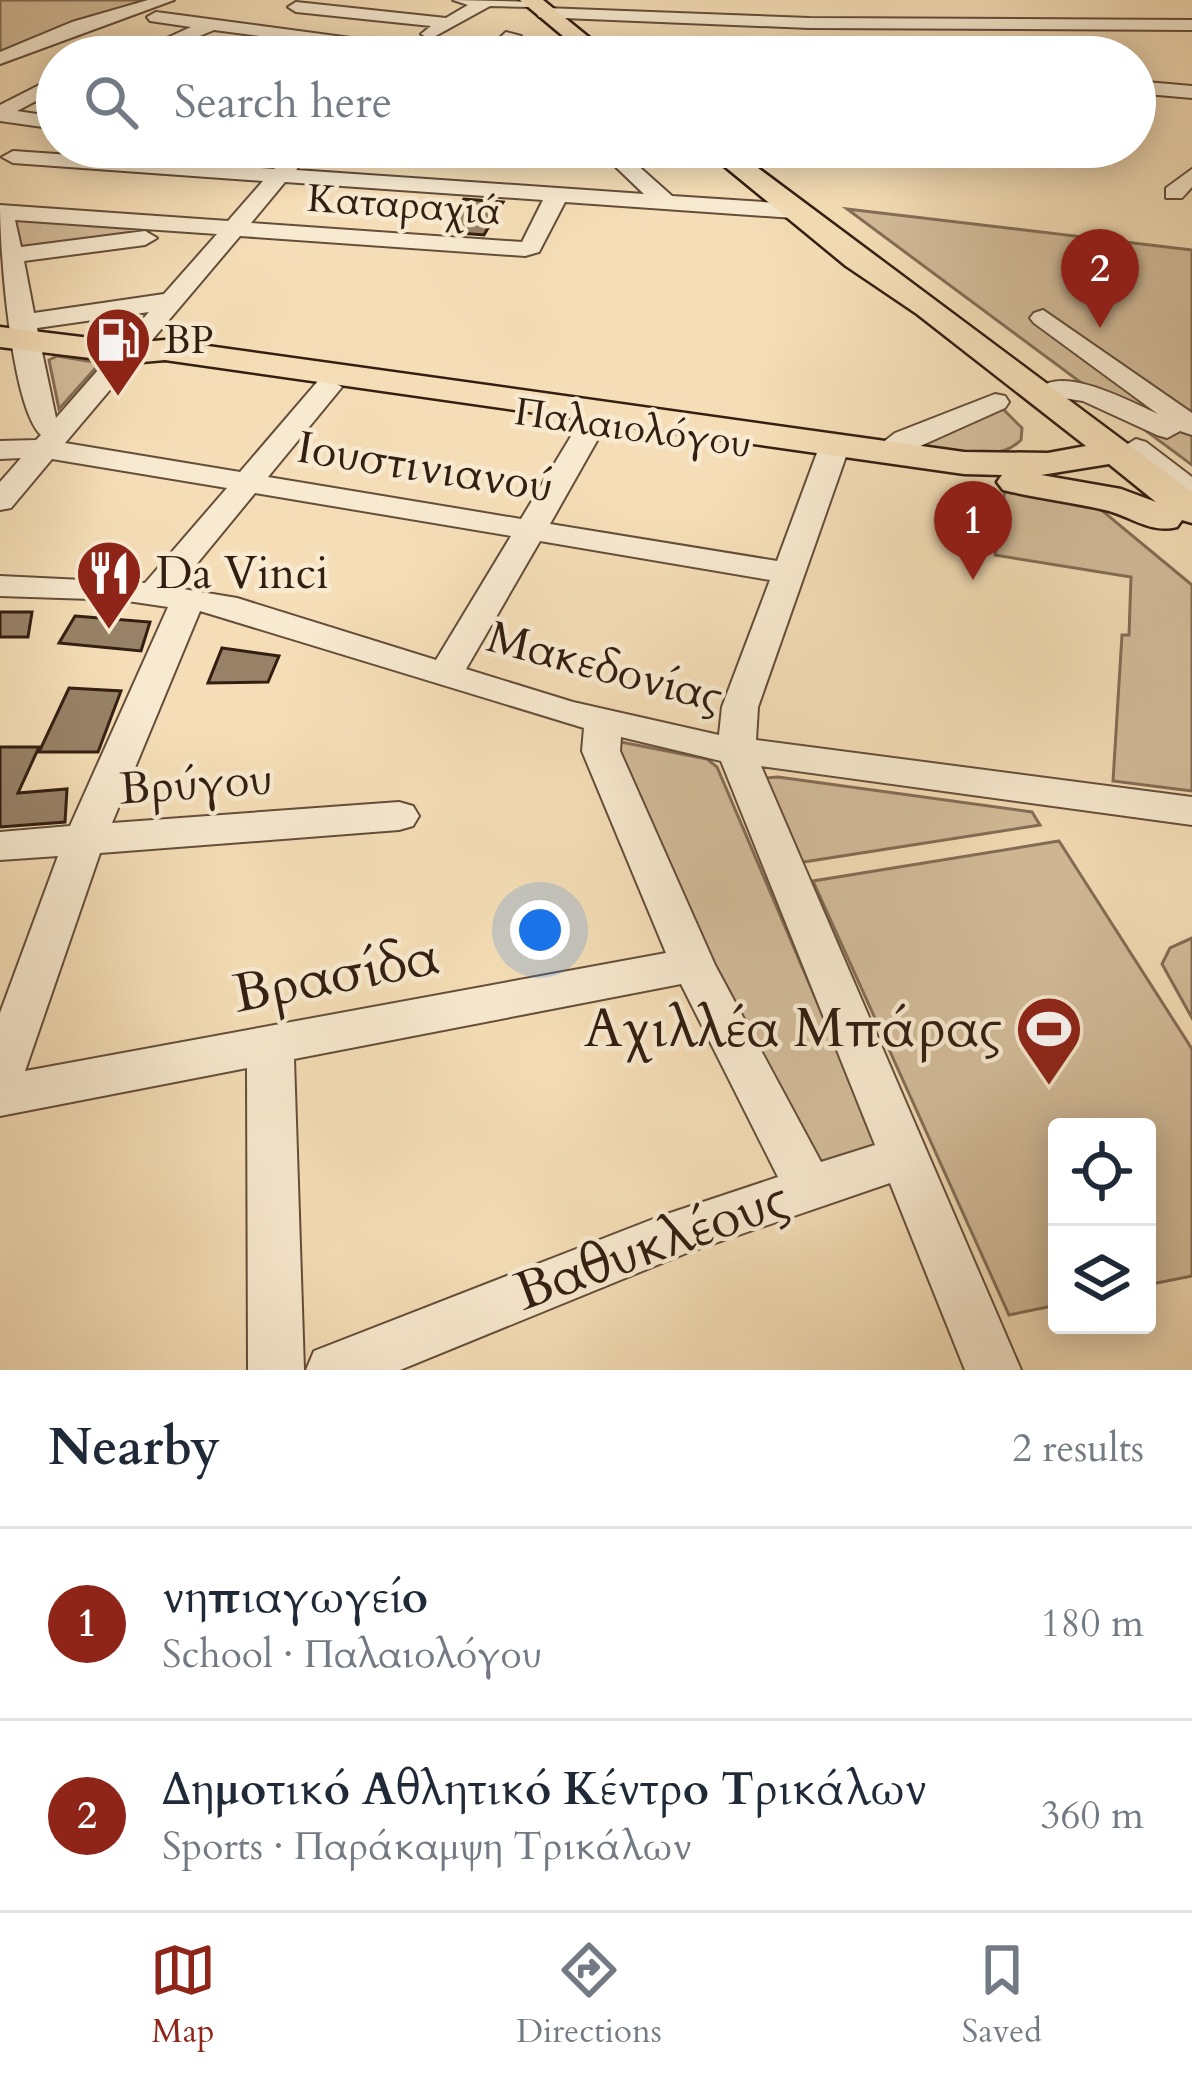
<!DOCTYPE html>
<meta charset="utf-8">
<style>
:root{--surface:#fff;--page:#f2f2f3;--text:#1f2937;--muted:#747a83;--line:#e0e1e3;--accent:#8f2418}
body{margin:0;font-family:Cardo,serif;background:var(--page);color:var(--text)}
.controls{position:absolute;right:36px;bottom:36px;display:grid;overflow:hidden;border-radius:12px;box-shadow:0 6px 30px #0003}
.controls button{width:108px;height:108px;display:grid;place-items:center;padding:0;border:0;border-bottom:3px solid var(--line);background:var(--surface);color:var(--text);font:60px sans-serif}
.you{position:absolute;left:540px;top:930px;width:42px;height:42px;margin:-30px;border:9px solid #fff;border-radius:50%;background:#1a73e8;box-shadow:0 0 0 18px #1a73e833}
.badge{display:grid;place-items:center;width:78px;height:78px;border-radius:50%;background:var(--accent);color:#fff;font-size:39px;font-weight:700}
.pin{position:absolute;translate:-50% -99px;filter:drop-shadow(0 3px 6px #0008)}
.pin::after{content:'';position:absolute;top:63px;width:42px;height:36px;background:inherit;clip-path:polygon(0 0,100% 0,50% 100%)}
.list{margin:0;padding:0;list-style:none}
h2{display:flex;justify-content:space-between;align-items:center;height:156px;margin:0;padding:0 48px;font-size:51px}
h2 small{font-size:39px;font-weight:400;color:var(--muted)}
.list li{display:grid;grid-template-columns:78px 1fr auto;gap:36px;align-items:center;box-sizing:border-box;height:192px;padding:0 48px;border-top:3px solid var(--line)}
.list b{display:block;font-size:45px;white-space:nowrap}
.list p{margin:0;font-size:39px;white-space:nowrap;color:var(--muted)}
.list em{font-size:39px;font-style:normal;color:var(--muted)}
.icon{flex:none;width:66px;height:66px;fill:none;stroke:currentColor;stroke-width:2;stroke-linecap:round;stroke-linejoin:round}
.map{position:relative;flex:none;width:1192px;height:1370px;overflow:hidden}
.search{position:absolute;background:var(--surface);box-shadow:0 6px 30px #0003;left:36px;right:36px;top:36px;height:132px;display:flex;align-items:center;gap:30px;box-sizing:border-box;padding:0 42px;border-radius:66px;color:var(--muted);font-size:45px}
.sheet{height:540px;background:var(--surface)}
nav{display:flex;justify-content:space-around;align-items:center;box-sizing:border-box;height:168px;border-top:3px solid var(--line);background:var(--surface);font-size:33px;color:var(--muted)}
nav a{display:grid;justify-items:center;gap:6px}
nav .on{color:var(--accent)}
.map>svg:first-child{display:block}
.green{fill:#d4bd9b;stroke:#846e56;stroke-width:3}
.building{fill:#988267;stroke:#331e11;stroke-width:3}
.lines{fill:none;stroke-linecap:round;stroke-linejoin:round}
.minor-casing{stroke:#644e3a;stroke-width:4}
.major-casing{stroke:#331e11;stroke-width:5}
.minor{fill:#f8ead0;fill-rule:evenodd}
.major{fill:#f5deb7;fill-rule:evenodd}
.labels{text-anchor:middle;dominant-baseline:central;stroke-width:9;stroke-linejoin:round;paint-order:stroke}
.far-street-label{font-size:39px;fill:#331e11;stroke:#f8ead0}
.far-poi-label{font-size:39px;fill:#331e11;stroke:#f8ead0;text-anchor:start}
.street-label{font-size:45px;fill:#331e11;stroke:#f8ead0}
.poi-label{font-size:45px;fill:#331e11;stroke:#f8ead0;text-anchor:start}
.near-street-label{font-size:54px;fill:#331e11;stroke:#f8ead0}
.near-poi-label{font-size:54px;fill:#331e11;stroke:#f8ead0;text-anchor:end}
</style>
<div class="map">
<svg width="1192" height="1370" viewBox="0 0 1192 1370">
<rect width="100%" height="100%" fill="#f5deb7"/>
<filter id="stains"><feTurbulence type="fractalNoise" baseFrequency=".00167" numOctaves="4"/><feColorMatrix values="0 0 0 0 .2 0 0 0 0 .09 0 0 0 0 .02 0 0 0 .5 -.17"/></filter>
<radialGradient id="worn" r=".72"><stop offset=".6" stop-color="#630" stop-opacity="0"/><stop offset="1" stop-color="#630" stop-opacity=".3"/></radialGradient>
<path class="green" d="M0,0H152L0,54Z
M847,209L1192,250V465Z
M13,219L156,229L19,250Z
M57,356L100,363L59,409L49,360Z
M1000,406L1022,428L1021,440C996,465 949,451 917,448Z
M1005,489L1088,499L1192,585V791L1113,781L1122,635H1129L1131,577L995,555Z
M616,741L707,759L717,767L878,1145L812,1166L711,970Z
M778,777L1032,812L1040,825L797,863L764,778Z
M1059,841L1192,1049V1276L1147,1285V1127H1057V1305L1009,1315L813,881Z
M1192,938V1018L1162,964L1170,948Z"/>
<path class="building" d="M464,199L503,202L484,235L446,232Z
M0,612H32L28,637H0Z
M75,616L150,622L141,651L59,643Z
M222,648L279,656L268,682L208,683Z
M69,688L121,691L98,752H39Z
M0,747H39L18,793L67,789L65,822L0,827Z"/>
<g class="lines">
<g class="minor-casing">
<path id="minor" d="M148,0H174L0,64V52L72,22Z
M453,0L540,2L532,7L490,6L430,39L421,34L431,26L296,12L288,7L296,2L446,18L468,5Z
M545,8L809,18L1192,20V30L809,28L539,17L537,13Z
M156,12L403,45L412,50L403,55L214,30L150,57H125L191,27L150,21L147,17Z
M506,32L521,36L509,48L515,57H497L490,47Z
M620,38L772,52L781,57L586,50L577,45L586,40Z
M57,76V90L17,111L57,117V129L0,121V105Z
M1135,81L1192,86V98L1135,93Z
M293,147H314L296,170L644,194L595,147H617L672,196L794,204L805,211L794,218L565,202L539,252L525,256L240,236L65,443L240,472L318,381L328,379L342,387L268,477L521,519L579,423L593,414L607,423L550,524L777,561L821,442L826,436H846L851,442L758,707L756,740L1192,797V825L761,766L1021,1370H965L890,1183L689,1252L400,1370H306L314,1351L661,1216L778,1177L681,984L294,1059L304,1370H248L247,1068L0,1116V1013L58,856L0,860V832L70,826L168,607L121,600L0,596V576L145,583L227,488L52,459L11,508L0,510V482L21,458L0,459V441L36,440L41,435C11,406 0,251 0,205L228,221L263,181L13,163L2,157L13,151L274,169ZM285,182L543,200L522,242L251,223ZM15,220L217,234L164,294L34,313L24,261L145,245L157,238L145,231L21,247ZM149,312L56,418L37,328ZM255,493L511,536L436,660L237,598L177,588ZM540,541L770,580L722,707L719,735L573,702L466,669ZM200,611L584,728L582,751L666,953L25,1071L100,853L399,830L413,826L419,816L413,806L399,802L112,823ZM621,737L721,761L875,1145L821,1162L715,965L620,751Z
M1192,169V187L1182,198H1166V188Z
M1043,310L1192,413V435L1180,431L1167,438L1157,435L1083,401L1043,395L1039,389C1063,365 1131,402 1158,414L1034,323L1030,318L1034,313Z
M995,394L1005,396L1009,402L1005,408L898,456H878L873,450L895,433Z
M1136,439L1146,442L1192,477V501L1181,498L1126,454L1121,448Z"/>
</g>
<g class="major-casing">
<path id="major" d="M520,0H543L613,57H588Z
M701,147H730L1192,492V523L1182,520L1177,527C1150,534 1131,516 1105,510C1071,502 1036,498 1003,490L997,482L1002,475L964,474L165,360L131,363L0,347V327L131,343L165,340L964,452L1048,453L1086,446L917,314L846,266ZM1109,464L1156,502L1121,489L1041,475Z"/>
</g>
<use href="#minor" class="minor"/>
<use href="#major" class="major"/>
</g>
<defs>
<g id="fuel-pin" transform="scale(3.45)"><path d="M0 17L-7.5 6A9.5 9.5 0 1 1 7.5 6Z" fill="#8f2418" stroke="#f8ead0"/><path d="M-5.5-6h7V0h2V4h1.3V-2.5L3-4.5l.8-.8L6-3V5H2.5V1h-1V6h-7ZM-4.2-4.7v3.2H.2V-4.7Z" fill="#fff"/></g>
<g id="restaurant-pin" transform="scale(3.45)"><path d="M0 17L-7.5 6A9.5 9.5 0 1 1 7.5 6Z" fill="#8f2418" stroke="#f8ead0"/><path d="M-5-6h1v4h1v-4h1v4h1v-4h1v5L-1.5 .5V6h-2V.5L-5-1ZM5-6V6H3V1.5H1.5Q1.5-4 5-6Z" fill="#fff"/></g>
<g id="stadium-pin" transform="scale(3.45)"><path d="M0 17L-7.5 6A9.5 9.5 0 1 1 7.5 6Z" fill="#8f2418" stroke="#f8ead0"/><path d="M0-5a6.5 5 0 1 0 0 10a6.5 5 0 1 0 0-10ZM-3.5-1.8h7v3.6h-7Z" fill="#fff"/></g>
</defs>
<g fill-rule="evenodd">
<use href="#fuel-pin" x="118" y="340"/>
<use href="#restaurant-pin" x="109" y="573"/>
<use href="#stadium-pin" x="1049" y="1029"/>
</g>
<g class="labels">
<g class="far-street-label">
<text transform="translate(405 205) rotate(4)">Καταραχιά</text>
<text transform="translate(633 428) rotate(8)">Παλαιολόγου</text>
</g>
<g class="far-poi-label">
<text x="164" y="340">BP</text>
</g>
<g class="street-label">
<text transform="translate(425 467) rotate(9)">Ιουστινιανού</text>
<text transform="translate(605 667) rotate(15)">Μακεδονίας</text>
<text transform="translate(196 784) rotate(-4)">Βρύγου</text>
</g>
<g class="poi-label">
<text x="156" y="573">Da Vinci</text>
</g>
<g class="near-street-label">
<text transform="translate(336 976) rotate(-11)">Βρασίδα</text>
<text transform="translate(652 1246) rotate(-20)">Βαθυκλέους</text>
</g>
<g class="near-poi-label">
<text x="1002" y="1029">Αχιλλέα Μπάρας</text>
</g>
</g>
<rect width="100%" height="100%" filter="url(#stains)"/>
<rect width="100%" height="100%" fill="url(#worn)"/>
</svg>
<div class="controls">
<button><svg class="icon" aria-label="locate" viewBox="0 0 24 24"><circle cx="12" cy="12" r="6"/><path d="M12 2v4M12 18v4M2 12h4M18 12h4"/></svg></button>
<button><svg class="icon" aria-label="layers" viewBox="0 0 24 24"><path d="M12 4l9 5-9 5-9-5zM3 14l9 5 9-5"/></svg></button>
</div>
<div class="you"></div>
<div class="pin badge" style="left:973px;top:580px">1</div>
<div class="pin badge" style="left:1100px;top:328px">2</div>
<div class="search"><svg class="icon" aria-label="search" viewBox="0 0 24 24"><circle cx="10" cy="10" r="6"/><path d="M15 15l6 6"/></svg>Search here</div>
</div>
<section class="sheet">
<h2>Nearby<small>2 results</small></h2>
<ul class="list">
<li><span class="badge">1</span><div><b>νηπιαγωγείο</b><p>School · Παλαιολόγου</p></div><em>180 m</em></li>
<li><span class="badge">2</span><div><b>Δημοτικό Αθλητικό Κέντρο Τρικάλων</b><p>Sports · Παράκαμψη Τρικάλων</p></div><em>360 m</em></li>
</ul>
</section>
<nav>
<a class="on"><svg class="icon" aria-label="map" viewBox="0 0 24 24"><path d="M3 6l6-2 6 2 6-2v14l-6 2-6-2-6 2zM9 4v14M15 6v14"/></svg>Map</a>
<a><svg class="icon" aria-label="directions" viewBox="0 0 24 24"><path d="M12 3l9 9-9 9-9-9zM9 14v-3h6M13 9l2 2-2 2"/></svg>Directions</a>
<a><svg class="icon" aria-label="saved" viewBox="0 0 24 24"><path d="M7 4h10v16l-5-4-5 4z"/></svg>Saved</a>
</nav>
